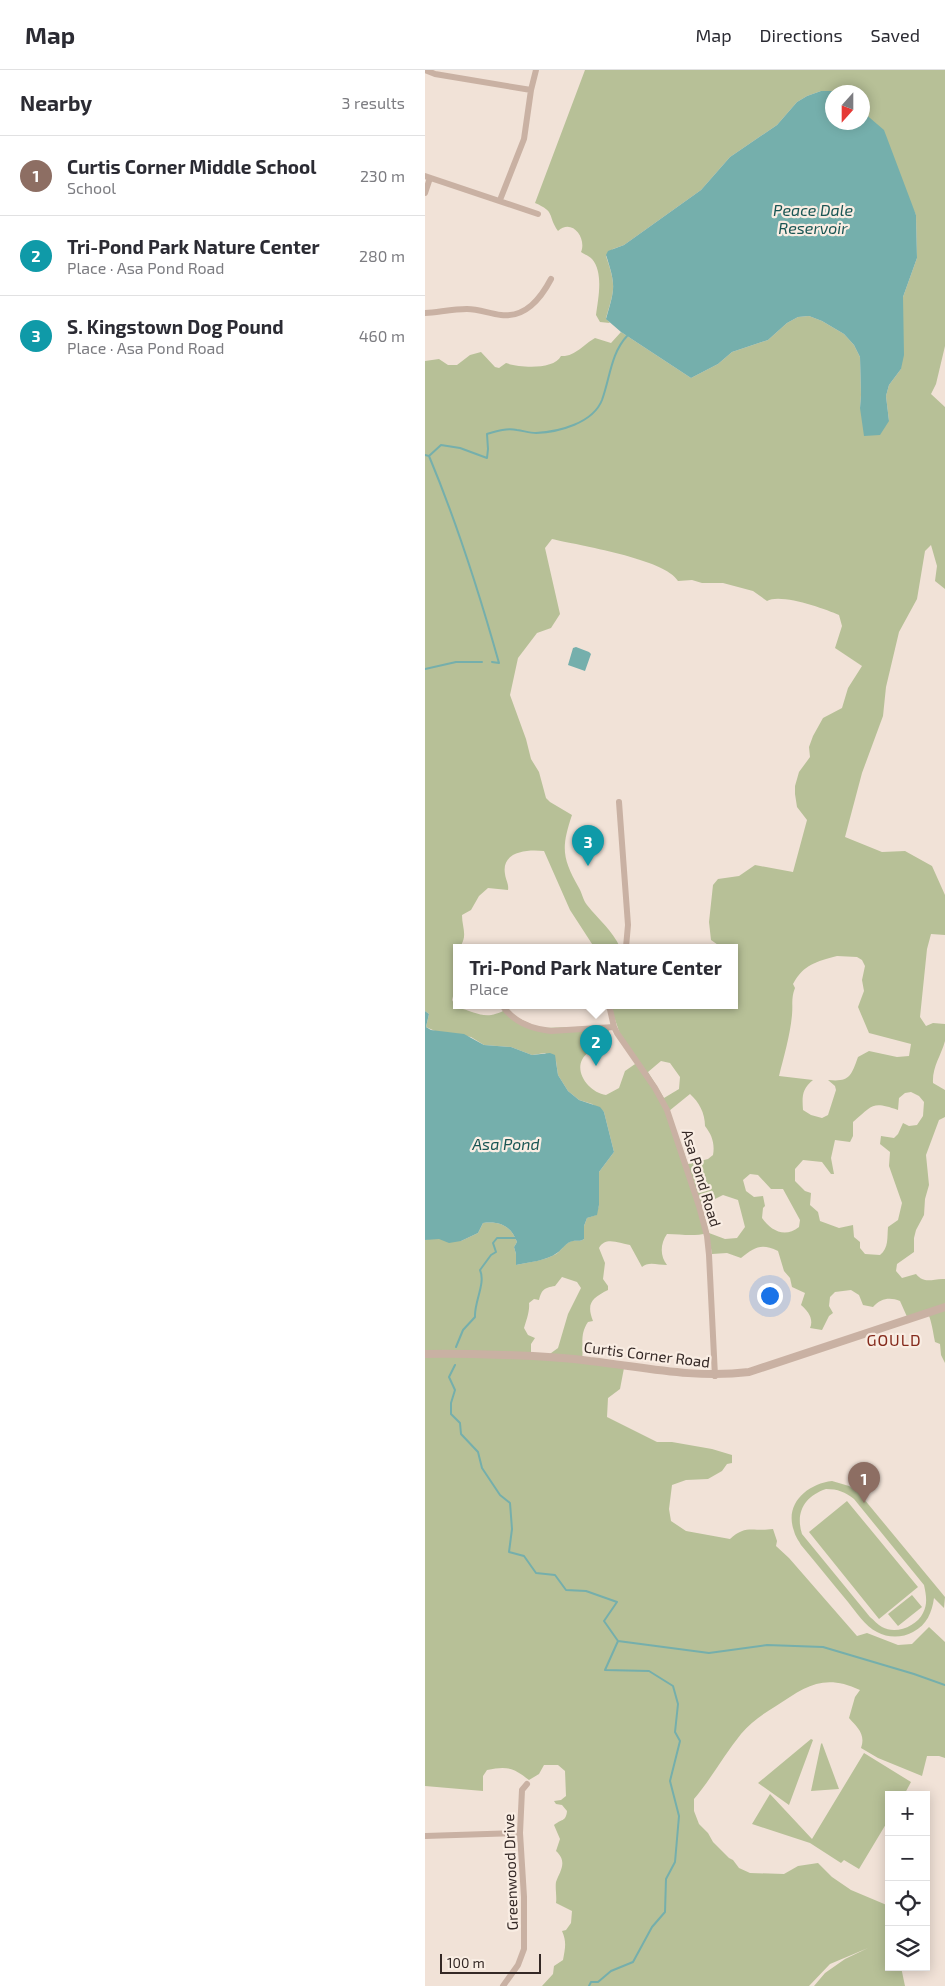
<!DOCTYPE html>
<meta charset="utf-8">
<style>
:root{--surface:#fff;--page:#f2f2f3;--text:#2b2b33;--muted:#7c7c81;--line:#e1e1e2;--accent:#1a5654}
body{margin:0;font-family:"Exo 2",sans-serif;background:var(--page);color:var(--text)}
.controls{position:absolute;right:15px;bottom:15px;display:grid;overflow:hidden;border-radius:0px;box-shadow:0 2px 12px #0003}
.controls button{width:45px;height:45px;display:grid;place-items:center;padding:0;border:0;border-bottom:1px solid var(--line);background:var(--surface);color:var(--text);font:25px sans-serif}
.compass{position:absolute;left:400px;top:15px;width:45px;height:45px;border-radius:50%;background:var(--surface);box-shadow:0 2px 12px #0003;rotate:201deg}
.scale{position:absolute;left:15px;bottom:12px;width:101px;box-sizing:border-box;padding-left:5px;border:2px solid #342825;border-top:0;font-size:14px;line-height:18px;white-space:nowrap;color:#342825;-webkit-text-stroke:4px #f9ede3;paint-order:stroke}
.you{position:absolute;left:344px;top:1225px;width:18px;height:18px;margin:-12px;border:4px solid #fff;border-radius:50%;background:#1a73e8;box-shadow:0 0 0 8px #1a73e833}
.badge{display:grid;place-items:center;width:32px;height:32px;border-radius:50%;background:var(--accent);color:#fff;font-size:16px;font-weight:700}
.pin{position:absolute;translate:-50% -41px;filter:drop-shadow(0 1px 2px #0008)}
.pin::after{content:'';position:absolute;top:26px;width:18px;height:15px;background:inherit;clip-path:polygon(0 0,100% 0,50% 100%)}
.popup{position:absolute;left:28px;top:874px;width:285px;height:65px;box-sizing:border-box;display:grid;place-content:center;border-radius:0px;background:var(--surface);filter:drop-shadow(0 1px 4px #0005);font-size:16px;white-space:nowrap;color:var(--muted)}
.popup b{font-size:19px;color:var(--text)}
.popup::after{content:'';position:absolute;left:50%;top:100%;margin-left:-10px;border:10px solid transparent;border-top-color:var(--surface)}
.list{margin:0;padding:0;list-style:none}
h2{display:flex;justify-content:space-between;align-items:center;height:65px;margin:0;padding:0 20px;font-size:21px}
h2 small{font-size:16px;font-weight:400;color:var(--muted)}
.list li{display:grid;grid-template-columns:32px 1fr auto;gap:15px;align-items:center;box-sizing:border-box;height:80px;padding:0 20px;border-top:1px solid var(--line)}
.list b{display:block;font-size:19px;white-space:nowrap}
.list p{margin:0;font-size:16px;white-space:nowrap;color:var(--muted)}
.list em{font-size:16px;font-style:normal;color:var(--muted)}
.icon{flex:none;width:28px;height:28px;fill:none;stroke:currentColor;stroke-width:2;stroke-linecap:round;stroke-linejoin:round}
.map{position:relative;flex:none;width:520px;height:1916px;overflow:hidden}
header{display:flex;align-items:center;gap:30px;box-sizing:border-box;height:70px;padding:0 25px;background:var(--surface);border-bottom:1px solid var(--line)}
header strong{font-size:24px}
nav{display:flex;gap:28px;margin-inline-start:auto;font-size:18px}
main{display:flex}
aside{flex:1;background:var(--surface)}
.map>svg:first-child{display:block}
.green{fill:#b7c097;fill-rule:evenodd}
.water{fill:#75afac}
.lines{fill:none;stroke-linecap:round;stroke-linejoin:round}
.stream{stroke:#75afac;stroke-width:2}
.minor{stroke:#c9b1a3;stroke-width:6}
.tertiary{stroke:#c9b1a3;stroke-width:8}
.labels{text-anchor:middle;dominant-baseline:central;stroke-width:4.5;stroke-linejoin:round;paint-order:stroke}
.street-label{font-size:15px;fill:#342825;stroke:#f9ede3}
.water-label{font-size:16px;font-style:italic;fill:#1a5654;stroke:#f9ede3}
.neighbourhood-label{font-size:16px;letter-spacing:1px;fill:#852b1c;stroke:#f9ede3}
</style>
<header>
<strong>Map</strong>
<nav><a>Map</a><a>Directions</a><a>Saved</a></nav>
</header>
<main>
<aside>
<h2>Nearby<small>3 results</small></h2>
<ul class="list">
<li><span class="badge" style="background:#8d6e63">1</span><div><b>Curtis Corner Middle School</b><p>School</p></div><em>230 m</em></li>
<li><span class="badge" style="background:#0f9aa8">2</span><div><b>Tri-Pond Park Nature Center</b><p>Place · Asa Pond Road</p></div><em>280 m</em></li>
<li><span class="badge" style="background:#0f9aa8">3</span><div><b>S. Kingstown Dog Pound</b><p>Place · Asa Pond Road</p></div><em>460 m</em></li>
</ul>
</aside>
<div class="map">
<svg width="520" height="1916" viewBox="0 0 520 1916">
<rect width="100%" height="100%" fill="#f1e2d7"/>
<path class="green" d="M160,0H520V276L511,314L506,324L520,337V519L510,511L512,496L506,475L500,481L492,529L474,562L461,617L458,646L437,703L420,767L457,782L480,781L507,796L520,825V865L506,864L502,879L495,947L501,956L508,953L520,954C520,959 520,966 520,971C516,986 507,997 508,1013L520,1020V1047L514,1050L501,1085L504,1115L500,1129L499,1145L491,1160L489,1168V1182L472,1194L471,1201L477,1208L491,1204C500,1215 508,1208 520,1209V1293L516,1285L515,1274L510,1272C508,1262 507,1253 503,1243L483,1249L475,1231C465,1227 456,1228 448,1237L438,1235L434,1225L426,1220L410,1222L405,1227L404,1236L408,1243L404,1246L397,1260L385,1258C389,1249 383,1241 376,1235L380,1223L367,1217L365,1208L359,1201L353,1181C336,1173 330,1177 316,1188L302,1183L287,1184L283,1163C267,1167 257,1164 242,1164C235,1174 235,1186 242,1195C233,1195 223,1191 217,1197L205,1175C194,1173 180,1166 174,1178L180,1193L178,1209L183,1216V1220C167,1228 161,1233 168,1251L163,1252C154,1265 159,1276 157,1290L199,1298L195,1319L183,1328L182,1347L232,1372H247L287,1379L307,1385V1393L302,1394L297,1401L283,1409L261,1410L247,1415L244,1439L246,1451L261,1461L305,1469C321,1454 328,1462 348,1459L352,1471L351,1476L364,1488L432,1566L442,1563L473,1575L487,1574L504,1557L520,1572V1688L514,1686H502L497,1706L453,1688L436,1678C441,1664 432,1657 424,1648L430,1627L435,1620C399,1603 381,1616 351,1636C338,1644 326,1652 316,1664C299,1685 286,1709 269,1729V1741L274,1754L283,1763L288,1772L304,1788L308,1790L314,1798L325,1803L359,1804L373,1796L393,1793L407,1807L426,1820L464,1836V1897H476L480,1916H389L400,1903L420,1889L443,1878L405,1894L384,1916H117L128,1904L129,1896L138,1890C140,1879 142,1872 137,1861L141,1860L146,1853L147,1841L131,1833C132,1827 130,1818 131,1812C135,1801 143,1792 131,1781L135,1769L129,1755C136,1749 141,1752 142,1741L137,1735L131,1734L129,1731L136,1730L141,1726L140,1701L133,1695H119L114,1704L104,1710C88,1697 81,1696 62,1700L58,1706V1721L0,1716V1170L8,1168L36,1171L53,1163L58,1153C75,1151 86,1156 92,1172L89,1177L91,1184V1195C104,1192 119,1191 131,1184C137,1180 140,1173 147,1171C152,1170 154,1172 159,1169V1156L162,1148L171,1145L174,1135V1102L189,1082L179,1042L167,1034L154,1030L143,1021L133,1005L131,991L120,983L107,985L86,977L59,975L46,967L10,961L1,957L4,944L0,941V291L14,289L23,295H32L45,285L56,282L70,297L74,298L81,293C95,298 129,300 136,286C150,287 159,274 170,268L186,273L196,262L266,308L293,294L307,282L343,270L362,253L373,247L384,246L397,251L419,264L429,275L435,287L436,325L435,338L464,351L461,326L464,315L476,299L478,227L492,188L491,145L438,42V22L396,21L382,26L372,32L352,55L305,87L276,120L199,175L188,179L181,186C191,216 190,218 181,248L185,253L175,252L171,245C173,229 179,203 167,189C164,186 159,184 156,182C162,168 147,148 133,161C122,145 131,142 110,133ZM127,469C152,475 241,489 253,511L267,510L277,513H298L328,521L342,531C356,523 400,539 414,545L417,556L410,578L437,596L423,618L417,638L398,648L388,666L384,677L385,687L374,702L370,716V724L372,737L382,750L368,802L330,795L314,806L293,809L288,815L284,852L286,870L296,877H310V935H185L195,964L213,992L200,1001L194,1018L181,1025C162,1022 144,996 164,982L174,983L186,956L114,958L89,946L82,939C60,951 54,943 31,937L27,930L32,911V877H35C43,865 37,858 37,845L46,840L54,826L63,818L83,820C84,814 81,811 80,804C76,781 103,779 119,781L145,840L169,877H195C187,860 174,850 162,835C158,830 157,823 154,818C137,788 136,778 147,745L125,732L121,728L114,702L106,689L101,669L85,625L93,588L112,563L126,558L135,544L120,478ZM412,886L432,887L437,890L440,896L437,910L439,921L433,937L444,963L486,974L484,986L472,987L444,981L433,987C426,1007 424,1012 403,1010L410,1016L411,1020L403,1045L397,1048L386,1045L378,1040C377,1026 377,1019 388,1010L354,1006C359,986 365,966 367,945C368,935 366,928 370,918L368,914C379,894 391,892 412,886ZM236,991L245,993L255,1007L254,1019L239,1028L223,1002ZM486,1022L494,1026L499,1032L498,1046L492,1055L484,1056L478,1053L473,1064L469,1068L456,1066L455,1074L465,1082L464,1096L477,1133L473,1150L463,1157C462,1167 464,1178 455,1185L440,1184L435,1178V1172L429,1167L428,1155L414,1158L395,1151L393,1142L385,1135L386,1123L380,1121L370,1111V1099L378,1090L397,1092L406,1104H409L406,1088L410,1070L425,1072L428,1066V1052C448,1035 447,1031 473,1040L474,1028L480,1023ZM265,1024C274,1032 280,1043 280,1056C287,1065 290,1074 288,1085L283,1089L263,1094L244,1041ZM325,1104L333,1105L346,1119H358L375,1150L374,1157C360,1168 346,1161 337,1148L338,1138L340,1136L338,1126L329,1127L321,1121L318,1110ZM298,1125L313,1130L320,1157L312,1168L300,1169L284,1163L278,1141L290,1129ZM137,1207L152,1212L156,1218L143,1244L133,1278L122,1286L106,1285V1274L110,1268L103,1265L99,1258C101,1251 105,1241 104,1233L109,1229L114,1230C117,1219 119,1218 130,1216Z
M407,1411L424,1416L434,1423L520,1527L519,1538L509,1528C507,1542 502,1555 488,1562C477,1568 463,1568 452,1562C440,1556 431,1542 423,1532C407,1513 392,1494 376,1475C374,1471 370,1466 369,1461C359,1434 382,1414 407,1411ZM401,1419C413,1419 420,1422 429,1429L499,1515C501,1524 503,1534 498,1543C492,1556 471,1565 457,1557C453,1555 449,1550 445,1547L377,1464C370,1442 380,1426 401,1419Z
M422,1431L493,1517L454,1549L384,1462Z
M487,1525L497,1537L473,1556L463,1544Z
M386,1669L388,1670L364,1735L333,1713Z
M397,1673L414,1719L386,1721L396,1674Z
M439,1683L486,1712L479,1725H464V1749L434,1799L419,1790L416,1793L385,1773L327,1754L345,1724L387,1769Z"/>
<path class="water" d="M396,21H408L412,22H408V52H438V42L459,60L491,145L492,188L478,227L479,285L476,299L464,315L461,326L464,351L455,365L439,366L435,338L436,325L435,287L429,275L419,264L397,251L384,246L373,247L362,253L343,270L307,282L293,294L266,308L196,262L181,249C190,218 191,216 181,185L183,181L199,175L276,120L305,87L352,55L372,32L382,26Z
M151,577L164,582L166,584L160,601L143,595L148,578Z
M0,941L4,944L1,957L6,960L39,964L59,975L86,977L107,985L125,983L130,985L133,1005L143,1021L154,1030L175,1037L179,1042L189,1082L174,1102V1135L172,1145L162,1148L159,1156V1169C154,1172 153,1170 148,1171C141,1172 138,1179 132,1183C121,1191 104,1192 91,1195V1184L89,1177L92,1172C86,1156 75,1151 58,1153L53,1163L36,1171L24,1173L14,1169L0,1170Z"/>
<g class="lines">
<path class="stream" d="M0,385L4,386L16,375L35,378L62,388L63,379L62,364C72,361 81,358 92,360C99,361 105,363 111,363C134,362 168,353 177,330C185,308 186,283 202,266
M4,386C32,453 54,522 74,593L67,592
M0,599L31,592H57
M31,1277L38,1260L50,1247C49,1232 61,1213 55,1200L66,1185L71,1182L68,1173L72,1168H91
M30,1295L24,1307L30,1320L26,1333V1344L35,1353L36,1364L53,1382L57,1398L75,1425L85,1433L87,1459L84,1482L99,1486L111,1503L130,1505L141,1520L161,1521L192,1532L179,1551L193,1571L284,1583L342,1575L398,1577L489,1604L520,1615
M164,1916L166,1912H173L186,1901L208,1892L227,1857L240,1842L241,1809L250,1792L254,1746L245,1711L255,1671L250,1662L253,1634L248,1616L224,1601L180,1600L193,1571"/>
<path class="minor" d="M0,0L10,4L106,20
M0,106L113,144
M0,123L5,108
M75,130L99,69L106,20L111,0
M0,243C14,242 28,239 42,239C54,239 65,244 76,245C101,248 116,228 126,209
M194,732L203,855L201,877
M77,935C88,952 106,959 126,961L189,957
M184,935L189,957L192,963L230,1018L242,1040L274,1136L282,1166L284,1185L290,1306
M0,1766L95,1763
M78,1916L93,1895L99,1879V1827L95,1763L97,1720L102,1714"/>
<path class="tertiary" d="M0,1284C27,1283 53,1284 80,1285C109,1286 136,1287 165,1291C218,1297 270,1309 324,1302L520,1237"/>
</g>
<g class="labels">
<g class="street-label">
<text transform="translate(277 1108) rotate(73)">Asa Pond Road</text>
<text transform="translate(222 1284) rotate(7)">Curtis Corner Road</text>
<text transform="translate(85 1802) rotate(-92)">Greenwood Drive</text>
</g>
<g class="water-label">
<text x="388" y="139">Peace Dale<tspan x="388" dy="18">Reservoir</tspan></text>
<text x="81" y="1073">Asa Pond</text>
</g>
<g class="neighbourhood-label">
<text x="469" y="1269">GOULD</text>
</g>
</g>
</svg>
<div class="controls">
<button>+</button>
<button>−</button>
<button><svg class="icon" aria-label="locate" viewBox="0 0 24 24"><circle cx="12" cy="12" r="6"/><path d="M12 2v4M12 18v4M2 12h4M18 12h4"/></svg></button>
<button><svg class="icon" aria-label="layers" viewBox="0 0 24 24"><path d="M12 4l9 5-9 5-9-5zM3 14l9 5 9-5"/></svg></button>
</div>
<svg class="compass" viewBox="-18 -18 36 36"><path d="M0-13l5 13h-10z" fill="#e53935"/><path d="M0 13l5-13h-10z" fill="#7c7c81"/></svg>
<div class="scale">100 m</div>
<div class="you"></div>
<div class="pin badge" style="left:439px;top:1433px;background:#8d6e63">1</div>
<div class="pin badge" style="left:171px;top:996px;background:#0f9aa8">2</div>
<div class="popup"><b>Tri-Pond Park Nature Center</b>Place</div>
<div class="pin badge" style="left:163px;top:796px;background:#0f9aa8">3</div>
</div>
</main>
